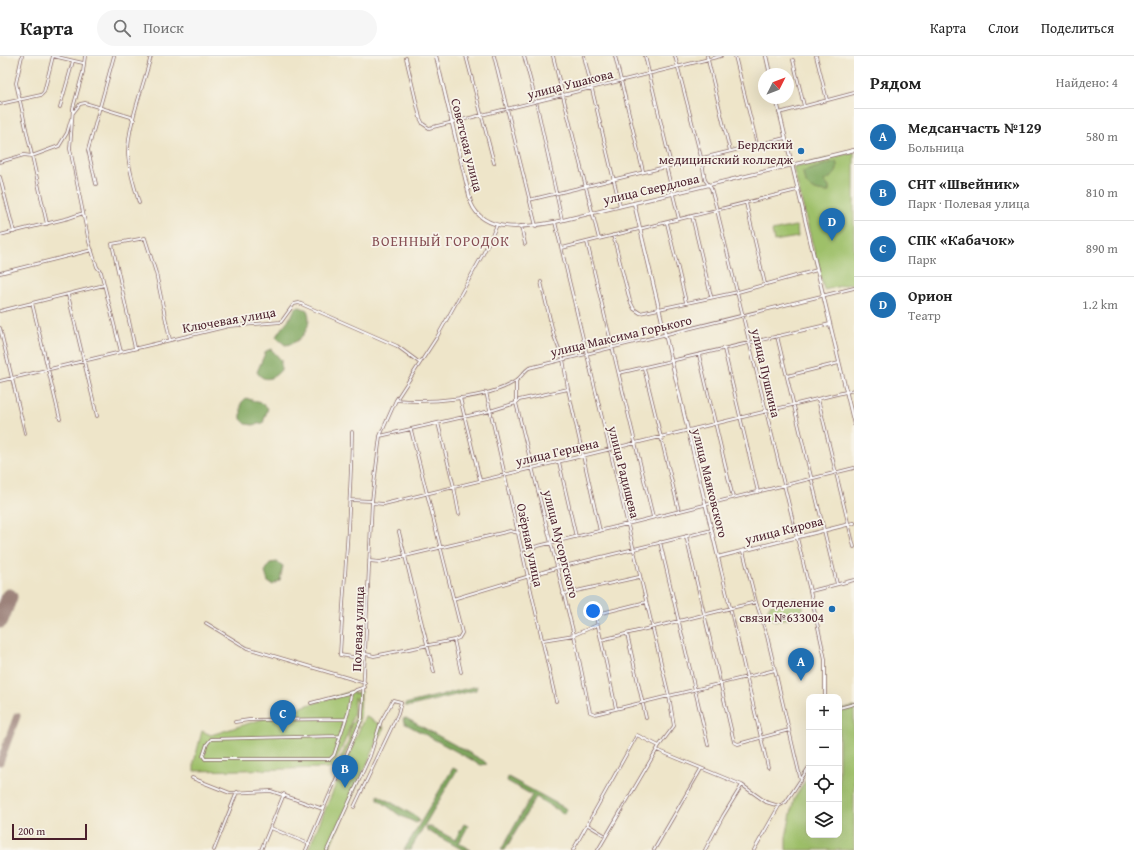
<!DOCTYPE html>
<html lang="ru">
<meta charset="utf-8">
<style>
:root{--surface:#fff;--page:#f6f6f6;--text:#222;--muted:#767676;--line:#e0e0e0;--accent:#1f6fb2}
body{margin:0;font-family:"Gentium Book Plus",serif;background:var(--page);color:var(--text)}
.controls{position:absolute;right:12px;bottom:12px;display:grid;overflow:hidden;border-radius:8px;box-shadow:0 4px 16px #0002}
.controls button{width:36px;height:36px;display:grid;place-items:center;padding:0;border:0;border-bottom:1px solid var(--line);background:var(--surface);color:var(--text);font:20px sans-serif}
.compass{position:absolute;left:758px;top:12px;width:36px;height:36px;border-radius:50%;background:var(--surface);box-shadow:0 4px 16px #0002;rotate:48deg}
.scale{position:absolute;left:12px;bottom:10px;width:75px;box-sizing:border-box;padding-left:4px;border:2px solid #4a1f2b;border-top:0;font-size:11px;line-height:14px;white-space:nowrap;color:#4a1f2b;-webkit-text-stroke:3px #f7f3e8;paint-order:stroke}
.you{position:absolute;left:593px;top:555px;width:14px;height:14px;margin:-10px;border:3px solid #fff;border-radius:50%;background:#1a73e8;box-shadow:0 0 0 6px #1a73e833}
.badge{display:grid;place-items:center;width:26px;height:26px;border-radius:50%;background:var(--accent);color:#fff;font-size:13px;font-weight:700}
.pin{position:absolute;translate:-50% -33px;filter:drop-shadow(0 1px 2px #0008)}
.pin::after{content:'';position:absolute;top:21px;width:14px;height:12px;background:inherit;clip-path:polygon(0 0,100% 0,50% 100%)}
.list{margin:0;padding:0;list-style:none}
h2{display:flex;justify-content:space-between;align-items:center;height:52px;margin:0;padding:0 16px;font-size:17px}
h2 small{font-size:13px;font-weight:400;color:var(--muted)}
.list li{display:grid;grid-template-columns:26px 1fr auto;gap:12px;align-items:center;box-sizing:border-box;height:56px;padding:0 16px;border-top:1px solid var(--line)}
.list b{display:block;font-size:15px;white-space:nowrap}
.list p{margin:0;font-size:13px;white-space:nowrap;color:var(--muted)}
.list em{font-size:13px;font-style:normal;color:var(--muted)}
.icon{flex:none;width:22px;height:22px;fill:none;stroke:currentColor;stroke-width:2;stroke-linecap:round;stroke-linejoin:round}
.map{position:relative;flex:none;width:854px;height:794px;overflow:hidden}
header{display:flex;align-items:center;gap:24px;box-sizing:border-box;height:56px;padding:0 20px;background:var(--surface);border-bottom:1px solid var(--line)}
header strong{font-size:19px}
nav{display:flex;gap:22px;margin-inline-start:auto;font-size:14px}
.search{width:280px;height:36px;background:var(--page);display:flex;align-items:center;gap:10px;box-sizing:border-box;padding:0 14px;border-radius:22px;color:var(--muted);font-size:15px}
main{display:flex}
aside{flex:1;background:var(--surface)}
.map>svg:first-child{display:block}
.green{fill:#9ec069;stroke:#74704a}
.forest{fill:#7ea65d;stroke:#646244}
.lines{fill:none;stroke-linecap:round;stroke-linejoin:round}
.taxiway{stroke:#9c827a;stroke-width:7}
.runway{stroke:#9c827a;stroke-width:17}
.minor-casing{stroke:#836462;stroke-width:3.5}
.tertiary-casing{stroke:#836462;stroke-width:4}
.minor{stroke:#fff;stroke-width:2}
.tertiary{stroke:#fff;stroke-width:2.5}
.poi-dot{fill:#1f6fb2;stroke:#f7f3e8;stroke-width:1.5}
.labels{text-anchor:middle;dominant-baseline:central;stroke-width:3.5;stroke-linejoin:round;paint-order:stroke}
.street-label{font-size:13px;fill:#4a1f2b;stroke:#f7f3e8}
.poi-label{font-size:13px;fill:#4a1f2b;stroke:#f7f3e8;text-anchor:end}
.neighbourhood-label{font-size:14px;letter-spacing:1px;fill:#864e53;stroke:#f7f3e8}
</style>
<header>
<strong>Карта</strong>
<div class="search"><svg class="icon" aria-label="search" viewBox="0 0 24 24"><circle cx="10" cy="10" r="6"/><path d="M15 15l6 6"/></svg>Поиск</div>
<nav><a>Карта</a><a>Слои</a><a>Поделиться</a></nav>
</header>
<main>
<div class="map">
<svg width="854" height="794" viewBox="0 0 854 794">
<rect width="100%" height="100%" fill="#f7f3e8"/>
<filter id="ink" filterUnits="userSpaceOnUse"><feTurbulence type="fractalNoise" baseFrequency=".025" numOctaves="2"/><feDisplacementMap in="SourceGraphic" scale="8" xChannelSelector="R" yChannelSelector="G"/><feConvolveMatrix kernelMatrix="1 2 1 2 8 2 1 2 1" color-interpolation-filters="sRGB"/></filter>
<filter id="wash" filterUnits="userSpaceOnUse"><feTurbulence type="fractalNoise" baseFrequency=".012" numOctaves="4" result="noise"/><feDisplacementMap in="SourceGraphic" scale="16" xChannelSelector="R" yChannelSelector="G"/><feGaussianBlur stdDeviation="0.9" result="paint"/><feColorMatrix in="noise" values="0 0 0 0 0 0 0 0 0 0 0 0 0 0 0 0 0 1.4 0 .05"/><feComposite in="paint" operator="in"/></filter>
<g filter="url(#wash)">
<rect width="100%" height="100%" fill="#eee5c9"/>
<path class="green" d="M854,96V227L824,234L793,111Z
M795,170L797,171L798,181L774,185L772,175Z
M793,542L801,545C804,550 804,554 800,559L777,565L770,562L767,555L771,548Z
M353,635L354,638L361,635L360,662L353,682L336,718L334,716L348,686L351,668L354,665L357,647L354,641V655L347,680L333,712L194,715V706L202,675L211,679Z
M854,651V794H786V781L794,743L809,719V779H839V654Z
M365,660L384,671L328,794H308Z"/>
<path class="forest" d="M836,105C840,117 833,120 824,125L829,131V136C814,136 804,131 803,116Z
M300,251L307,254C314,269 301,288 285,289L276,281C281,270 291,264 295,252Z
M271,293L281,304V314C273,323 264,327 257,316L266,295Z
M246,342L263,348L268,352L263,367L253,369L246,368L241,363V347Z
M277,506L283,510L280,524L273,529L268,526L265,516L270,507Z
M477,630L476,634L411,650H404L405,648Z
M406,662L484,705L487,708L481,709L404,667L403,663Z
M453,712L457,714L410,794H404Z
M508,721L567,753L564,758L536,741L505,794H501L532,739L507,725Z
M378,739L417,761L419,765L416,767L399,759L378,743Z
M464,768L468,770L459,787L471,794H463L426,774L427,770L431,771L455,784Z"/>
<g class="lines">
<path class="taxiway" d="M0,706L17,660"/>
<path class="runway" d="M0,564L9,541"/>
</g>
</g>
<g filter="url(#ink)">
<g class="lines">
<g class="minor-casing">
<path id="minor" d="M22,0L16,27L47,168
M85,0L83,16L73,52L70,93L89,186L97,211L101,216L121,296
M466,0L494,107
M494,0L536,170
M524,0L536,45L562,164
M553,0L599,183
M584,0L620,150
M615,0L643,115
M645,0L671,109
M675,0L701,101L705,124L711,132L717,154L810,535L825,603V641
M707,0L730,95
M735,0L757,88
M816,0L827,44
M406,2L420,62L423,68L429,72L721,0
M793,4L804,50
M0,48L41,39L44,36L53,0L83,7
M60,51L73,5
M73,57L80,48L85,47L131,61L134,64
M779,57L854,37
M0,106L24,99L32,100L59,90L67,77L71,63
M666,110L679,163
M0,121L14,176
M96,128L88,94L114,0
M529,144L785,82
M139,147C135,131 128,113 128,96C128,68 144,28 151,0
M746,147L765,228
M692,160L711,240
M555,166L669,640L674,670L659,690L598,794
M667,167L686,246
M521,170L525,188
M0,179L69,162L83,157
M613,179L630,245L634,253L640,257L738,236L817,214
M587,186L653,461
M562,192L797,134
M0,217L92,194
M541,226L554,280L563,303L568,333L600,475
M68,239L97,360
M32,247L60,363
M0,255L104,229
M0,272L25,377
M777,280L837,528
M135,292L112,188L145,182L156,217L170,284
M724,293L758,436
M699,299L733,442
M644,312L679,455
M619,317L830,268
M787,320L839,307
M0,325L229,270L281,266L294,248L299,247L397,290L420,307
M516,325V347L574,579L590,656L595,658L775,614
M486,336L556,645
M460,342L480,424
M818,343L854,491
M396,344C428,347 487,343 514,326C520,323 523,316 529,312L854,232
M438,367L454,431L459,458
M411,374L462,577L459,582L454,584L461,616
M352,376C351,450 344,525 340,599L365,603
M380,380L490,355L516,347L519,344L568,333
M559,406L576,481
M350,444L372,445
M372,447L384,448L854,334
M399,476L434,616
M686,480L734,686L738,688L789,674
M660,486L708,689
M522,494L854,412
M743,495L756,546L767,580L801,725
M718,501L768,711
M369,505L380,506L510,475L519,477
M811,535L854,524
M563,538L639,521
M453,543L556,512L712,474
M206,567L247,592L365,627
M627,578L646,662
M543,584L574,579L597,569
M601,584L756,546
M366,598L374,600L454,584
M311,647L352,636
M616,652L596,561L598,558L646,546
M839,652L854,648
M235,666L249,664L346,663
M340,680L211,683L207,688L203,700L205,703H330L334,699L348,657L351,638L356,634L365,631
M657,694L742,729L766,746L779,750L786,746L809,711
M192,722L230,737L271,735L323,753
M588,769L606,780
M271,772L309,788
M214,794L237,736
M261,794L284,738
M306,794L362,662L372,445L380,380L396,344L437,281L482,200L497,169
M327,794L370,700L381,665L393,644L401,646L398,658L354,751
M573,794L637,679L659,690
M654,794L701,713
M705,794L723,760L742,729
M754,794L779,750"/>
</g>
<g class="tertiary-casing">
<path id="tertiary" d="M436,0L471,147C484,179 528,171 555,166L854,94
M766,0L770,18
M776,42L854,368
M634,147L718,501L854,467"/>
</g>
<use href="#minor" class="minor"/>
<use href="#tertiary" class="tertiary"/>
</g>
</g>
<g class="poi-dot">
<circle cx="801" cy="95" r="4"/>
<circle cx="832" cy="553" r="4"/>
</g>
<g class="labels">
<g class="street-label">
<text transform="translate(570 28) rotate(-14)">улица Ушакова</text>
<text transform="translate(467 89) rotate(76)">Советская улица</text>
<text transform="translate(651 133) rotate(-13)">улица Свердлова</text>
<text transform="translate(229 264) rotate(-10)">Ключевая улица</text>
<text transform="translate(621 280) rotate(-13)">улица Максима Горького</text>
<text transform="translate(766 317) rotate(77)">улица Пушкина</text>
<text transform="translate(557 396) rotate(-13)">улица Герцена</text>
<text transform="translate(624 416) rotate(76)">улица Радищева</text>
<text transform="translate(710 427) rotate(76)">улица Маяковского</text>
<text transform="translate(784 474) rotate(-14)">улица Кирова</text>
<text transform="translate(561 488) rotate(76)">улица Мусоргского</text>
<text transform="translate(530 489) rotate(78)">Озёрная улица</text>
<text transform="translate(358 573) rotate(-88)">Полевая улица</text>
</g>
<g class="poi-label">
<text x="793" y="88">Бердский<tspan x="793" dy="15">медицинский колледж</tspan></text>
<text x="824" y="546">Отделение<tspan x="824" dy="15">связи №633004</tspan></text>
</g>
<g class="neighbourhood-label">
<text x="441" y="185">ВОЕННЫЙ ГОРОДОК</text>
</g>
</g>
</svg>
<div class="controls">
<button>+</button>
<button>−</button>
<button><svg class="icon" aria-label="locate" viewBox="0 0 24 24"><circle cx="12" cy="12" r="6"/><path d="M12 2v4M12 18v4M2 12h4M18 12h4"/></svg></button>
<button><svg class="icon" aria-label="layers" viewBox="0 0 24 24"><path d="M12 4l9 5-9 5-9-5zM3 14l9 5 9-5"/></svg></button>
</div>
<svg class="compass" viewBox="-18 -18 36 36"><path d="M0-13l5 13h-10z" fill="#e53935"/><path d="M0 13l5-13h-10z" fill="#767676"/></svg>
<div class="scale">200 m</div>
<div class="you"></div>
<div class="pin badge" style="left:801px;top:625px">A</div>
<div class="pin badge" style="left:345px;top:732px">B</div>
<div class="pin badge" style="left:283px;top:677px">C</div>
<div class="pin badge" style="left:832px;top:185px">D</div>
</div>
<aside>
<h2>Рядом<small>Найдено: 4</small></h2>
<ul class="list">
<li><span class="badge">A</span><div><b>Медсанчасть №129</b><p>Больница</p></div><em>580 m</em></li>
<li><span class="badge">B</span><div><b>СНТ «Швейник»</b><p>Парк · Полевая улица</p></div><em>810 m</em></li>
<li><span class="badge">C</span><div><b>СПК «Кабачок»</b><p>Парк</p></div><em>890 m</em></li>
<li><span class="badge">D</span><div><b>Орион</b><p>Театр</p></div><em>1.2 km</em></li>
</ul>
</aside>
</main>
